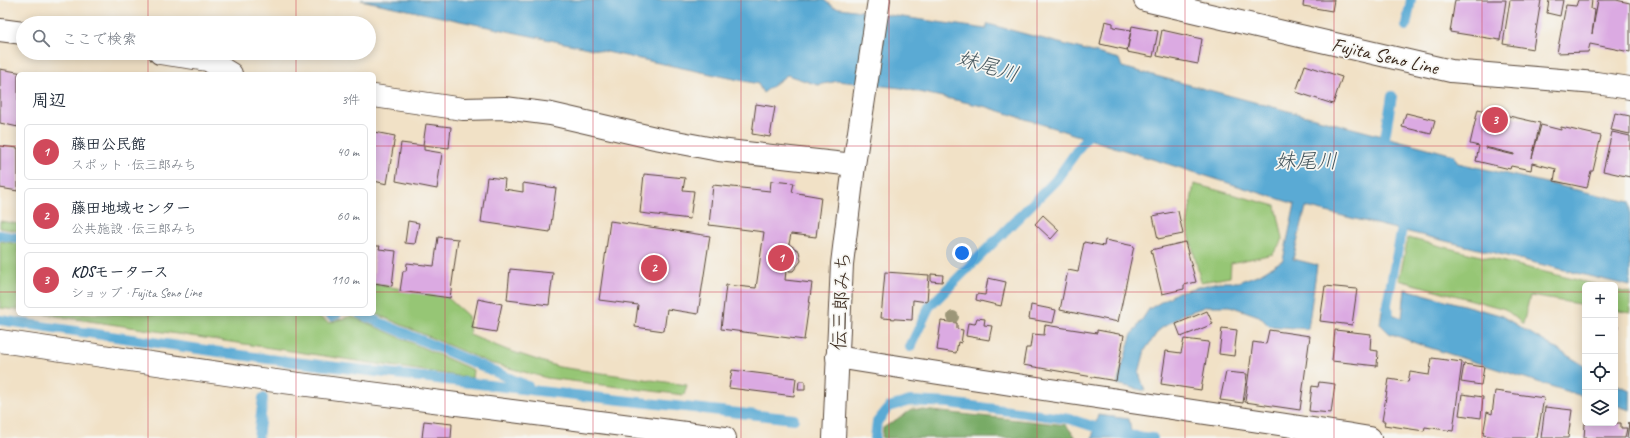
<!DOCTYPE html>
<html lang="ja">
<meta charset="utf-8">
<style>
:root{--surface:#fff;--page:#f2f2f3;--text:#1f2937;--muted:#747a83;--line:#e0e1e3;--accent:#d1495b}
body{margin:0;font-family:Caveat,"Klee One",sans-serif;background:var(--page);color:var(--text)}
.controls{position:absolute;right:12px;bottom:12px;display:grid;overflow:hidden;border-radius:6px;box-shadow:0 2px 10px #0003}
.controls button{width:36px;height:36px;display:grid;place-items:center;padding:0;border:0;border-bottom:1px solid var(--line);background:var(--surface);color:var(--text);font:20px sans-serif}
.you{position:absolute;left:962px;top:253px;width:14px;height:14px;margin:-10px;border:3px solid #fff;border-radius:50%;background:#1a73e8;box-shadow:0 0 0 6px #1a73e833}
.badge{display:grid;place-items:center;width:26px;height:26px;border-radius:50%;background:var(--accent);color:#fff;font-size:13px;font-weight:700}
.pin{position:absolute;translate:-50% -50%;border:2px solid #fff;box-shadow:0 1px 4px #0006}
.list{margin:0;padding:0;list-style:none}
h2{display:flex;justify-content:space-between;align-items:center;height:52px;margin:0;padding:0 16px;font-size:17px}
h2 small{font-size:13px;font-weight:400;color:var(--muted)}
.list li{display:grid;grid-template-columns:26px 1fr auto;gap:12px;align-items:center;box-sizing:border-box;height:56px;margin:0 8px 8px;padding:0 8px;border:1px solid var(--line);border-radius:6px}
.list b{display:block;font-size:15px;white-space:nowrap}
.list p{margin:0;font-size:13px;white-space:nowrap;color:var(--muted)}
.list em{font-size:13px;font-style:normal;color:var(--muted)}
.icon{flex:none;width:22px;height:22px;fill:none;stroke:currentColor;stroke-width:2;stroke-linecap:round;stroke-linejoin:round}
.map{position:relative;flex:none;width:1630px;height:438px;overflow:hidden}
.search{position:absolute;background:var(--surface);box-shadow:0 2px 10px #0003;left:16px;top:16px;width:360px;height:44px;display:flex;align-items:center;gap:10px;box-sizing:border-box;padding:0 14px;border-radius:22px;color:var(--muted);font-size:15px}
.panel{position:absolute;background:var(--surface);box-shadow:0 2px 10px #0003;left:16px;top:72px;width:360px;height:244px;border-radius:6px}
.map>svg:first-child{display:block}
.green{fill:#96c675;stroke:#68784a}
.forest{fill:#78ab66;stroke:#5a6a42}
.water{fill:#5aaad4;stroke:#4a6a79}
.lines{fill:none;stroke-linecap:round;stroke-linejoin:round}
.stream{stroke:#5aaad4;stroke-width:10}
.building{fill:#dbaae2;fill-rule:evenodd}
.minor-casing{stroke:#564537;stroke-width:24}
.tertiary-casing{stroke:#564537;stroke-width:24}
.secondary-casing{stroke:#564537;stroke-width:24}
.minor{stroke:#fff;stroke-width:22}
.tertiary{stroke:#fff;stroke-width:22}
.secondary{stroke:#fff;stroke-width:22}
.tree{fill:#9c9678}
.grid{fill:none;stroke:#d1495b;stroke-width:1;stroke-opacity:0.55}
.labels{text-anchor:middle;dominant-baseline:central;stroke-width:3.5;stroke-linejoin:round;paint-order:stroke}
.street-label{font-size:20px;fill:#3b2a1e;stroke:#f6f6f2}
.water-label{font-size:21px;font-style:italic;fill:#46575e;stroke:#f6f6f2}
</style>
<div class="map">
<svg width="1630" height="438" viewBox="0 0 1630 438">
<rect width="100%" height="100%" fill="#f6f6f2"/>
<filter id="ink" filterUnits="userSpaceOnUse"><feTurbulence type="fractalNoise" baseFrequency=".025" numOctaves="2"/><feDisplacementMap in="SourceGraphic" scale="8" xChannelSelector="R" yChannelSelector="G"/><feConvolveMatrix kernelMatrix="1 2 1 2 8 2 1 2 1" color-interpolation-filters="sRGB"/></filter>
<filter id="wash" filterUnits="userSpaceOnUse"><feTurbulence type="fractalNoise" baseFrequency=".012" numOctaves="4" result="noise"/><feDisplacementMap in="SourceGraphic" scale="16" xChannelSelector="R" yChannelSelector="G"/><feGaussianBlur stdDeviation="0.9" result="paint"/><feColorMatrix in="noise" values="0 0 0 0 0 0 0 0 0 0 0 0 0 0 0 0 0 1.4 0 .05"/><feComposite in="paint" operator="in"/></filter>
<g filter="url(#wash)">
<rect width="100%" height="100%" fill="#f1e1c6"/>
<path class="green" d="M1194,184L1276,206L1283,239L1273,254L1231,263L1230,277L1201,282L1187,226Z
M0,221L18,224V231L0,228Z
M1408,238L1597,285H1585V305L1530,296L1523,324L1505,309L1399,280Z
M0,241L18,244V310L0,308Z
M374,284L447,297L468,316L470,335L507,350L559,367L687,385L684,395L547,378L490,363L374,313Z
M1615,290L1630,293V313L1615,310Z
M43,314H314L329,323L351,316L473,370L472,378Z"/>
<path class="forest" d="M913,409L1066,425L1076,438H882L883,428Z"/>
<path class="water" d="M361,0H824L833,7L986,29L988,24L1119,59L1122,67L1454,155L1458,163L1630,202V286L1306,207L1293,259L1317,265L1308,329L1269,326L1259,316L1230,306H1207L1182,315L1159,330L1145,350L1139,373L1145,391L1117,384L1131,336L1149,309L1178,292L1218,282H1238L1260,274L1283,260L1295,204L987,107L901,88L838,81L818,85L787,75L763,93L758,84Z
M1405,289L1500,315L1585,366V397L1418,344L1389,333L1380,324L1382,310L1402,318Z
M1615,384L1630,390V410L1615,405Z
M1098,415L1129,419L1132,438H1092Z"/>
<g class="lines">
<path class="stream" d="M1406,26L1411,0
M1383,149L1392,96
M0,235L18,238
M329,314L332,316L337,314
M360,314L528,386
M0,320L268,359L539,391L794,419
M1391,323L1388,321L1387,304L1404,218
M910,347L929,307L1056,180L1093,128
M258,438L263,398
M875,438L877,422L889,407L910,401L949,403L1070,419L1117,434L1153,438"/>
</g>
<g id="blocks">
<path class="building" d="M1304,0H1334L1332,11L1303,6Z
M1455,0H1506L1500,40L1450,32Z
M1510,0H1541L1533,49L1503,44Z
M1549,0H1563L1560,16L1547,13Z
M1578,0H1592L1591,9L1595,10L1592,34L1598,0H1616L1630,3V52L1590,44L1588,52L1557,53L1566,5L1576,6Z
M1105,21L1113,23V27L1131,30L1127,50L1100,44Z
M1132,26L1158,31L1153,57L1127,52Z
M1162,30L1202,39L1198,64L1157,56Z
M1305,65L1342,77L1333,104L1296,92Z
M0,69L23,73L18,74V127L0,123Z
M756,104L775,107L770,137L752,134Z
M1478,109L1540,123L1532,158L1541,125L1561,130V127L1601,136L1593,171H1591L1587,188L1554,181L1556,169L1532,163L1531,170L1511,166L1510,169L1476,161L1479,146L1470,144ZM1485,147L1514,154V155L1485,148Z
M1406,113L1435,120L1431,134L1402,127Z
M1615,113L1630,116V134L1611,130Z
M426,124L451,127L449,148L423,145Z
M374,132L395,136L387,184L374,181Z
M1612,132L1630,136V177L1603,171Z
M401,143L424,146V150L442,153L437,189L396,181Z
M0,146L18,148V191L0,188Z
M644,174L685,178L683,190L694,191L690,219L640,213Z
M487,177L505,179L504,189L523,192V183L556,188L550,232L481,222Z
M771,181L794,183L792,192L821,197L816,237L791,234L789,244L799,251L801,261L793,271H786L785,280L812,283L804,340L721,329L726,285L756,288L764,232L709,225L713,185L770,191Z
M1178,211L1183,234L1158,239L1153,216Z
M1043,215L1059,230L1051,239L1035,224Z
M408,221L419,223L415,244L405,243Z
M610,221L710,236L698,314L667,309L664,331L635,327L638,305L599,300Z
M438,237L458,239L450,298L400,291L403,271H406L407,263L434,266Z
M1105,240L1134,246L1118,322L1060,310L1068,270L1078,272L1084,242L1104,246Z
M1185,242L1196,282L1184,285V289L1162,294L1151,250Z
M374,246H380L379,249L396,251L392,286L374,283Z
M510,269L553,273L549,305L507,300Z
M885,272L929,275L927,302L913,300L912,320L881,318Z
M931,274L943,275L942,282L931,281Z
M988,278L1006,282L1001,306L976,300L977,294L985,295Z
M1325,286L1357,289L1352,325L1320,321Z
M478,299L502,304L496,332L472,328Z
M1031,305L1056,310L1053,323L1029,319Z
M1207,311L1213,324L1181,337L1176,324Z
M977,318L985,319L984,325L992,326L989,340L966,336L968,323L975,324Z
M941,321L957,323V329L963,330L961,343L958,342L956,353L937,350Z
M1045,325L1097,333V330L1124,335L1116,381L1023,365L1026,348H1030L1032,334L1044,335Z
M1615,326H1618L1616,340H1615Z
M1222,328L1237,330L1234,356L1219,354Z
M1269,330L1310,336L1300,410L1245,402L1253,342L1266,344Z
M1335,330L1371,334L1370,350L1378,351L1377,366L1332,361Z
M1184,339L1209,342L1201,390L1161,384L1166,351L1181,353Z
M1432,358L1462,362L1453,431L1425,427L1424,431L1384,425L1385,421H1382L1389,379L1408,382L1410,372L1429,375Z
M1464,364L1484,367L1481,385L1461,382Z
M732,370L796,378L794,396L729,388Z
M1226,372L1247,374L1243,403L1220,400Z
M799,381H805V390H798Z
M1319,382L1335,384L1331,413L1309,411L1312,386L1318,387Z
M1495,391L1544,398L1537,438H1501L1483,435L1487,412L1492,414Z
M1462,394L1483,397L1481,418L1459,415Z
M1545,407L1572,410L1568,438H1541Z
M424,421L452,424L451,438H422Z
M1629,422L1630,438H1627Z
M1585,423H1621V428H1627L1625,438H1584Z"/>
</g>
</g>
<g filter="url(#ink)">
<use href="#blocks" fill-opacity="0" stroke="#564537" stroke-width="1"/>
<g class="lines">
<g class="minor-casing">
<path id="minor" d="M0,30L23,33
M160,53L208,60L231,74
M374,96L463,109L505,108L551,114L655,138L719,150L854,165L879,0
M0,341L260,379L725,438
M837,357C1015,386 1192,410 1370,438"/>
</g>
<g class="tertiary-casing">
<path id="tertiary" d="M834,438L842,264L854,165"/>
</g>
<g class="secondary-casing">
<path id="secondary" d="M1145,0L1451,71L1596,83L1630,88"/>
</g>
<use href="#minor" class="minor"/>
<use href="#tertiary" class="tertiary"/>
<use href="#secondary" class="secondary"/>
</g>
<circle class="tree" cx="953" cy="317" r="6"/>
</g>
<path class="grid" d="M148,0V23M296,0V23M445,0V438M593,0V438M741,0V438M889,0V438M1037,0V438M1185,0V438M1334,0V438M1482,0V438M148,53V74M296,53V74M0,146H18M374,146H1630M0,292H18M374,292H1585M1615,292H1630M148,314V438M296,314V438"/>
<g class="labels">
<g class="street-label">
<text transform="translate(1385 56) rotate(13)">Fujita Seno Line</text>
<text transform="translate(841 301) rotate(-87)">伝三郎みち</text>
</g>
<g class="water-label">
<text transform="translate(988 66) rotate(17)">妹尾川</text>
<text x="1306" y="161">妹尾川</text>
</g>
</g>
</svg>
<div class="controls">
<button>+</button>
<button>−</button>
<button><svg class="icon" aria-label="locate" viewBox="0 0 24 24"><circle cx="12" cy="12" r="6"/><path d="M12 2v4M12 18v4M2 12h4M18 12h4"/></svg></button>
<button><svg class="icon" aria-label="layers" viewBox="0 0 24 24"><path d="M12 4l9 5-9 5-9-5zM3 14l9 5 9-5"/></svg></button>
</div>
<div class="you"></div>
<div class="pin badge" style="left:781px;top:258px">1</div>
<div class="pin badge" style="left:654px;top:268px">2</div>
<div class="pin badge" style="left:1495px;top:120px">3</div>
<div class="search"><svg class="icon" aria-label="search" viewBox="0 0 24 24"><circle cx="10" cy="10" r="6"/><path d="M15 15l6 6"/></svg>ここで検索</div>
<section class="panel">
<h2>周辺<small>3件</small></h2>
<ul class="list">
<li><span class="badge">1</span><div><b>藤田公民館</b><p>スポット · 伝三郎みち</p></div><em>40 m</em></li>
<li><span class="badge">2</span><div><b>藤田地域センター</b><p>公共施設 · 伝三郎みち</p></div><em>60 m</em></li>
<li><span class="badge">3</span><div><b>KDSモータース</b><p>ショップ · Fujita Seno Line</p></div><em>110 m</em></li>
</ul>
</section>
</div>
